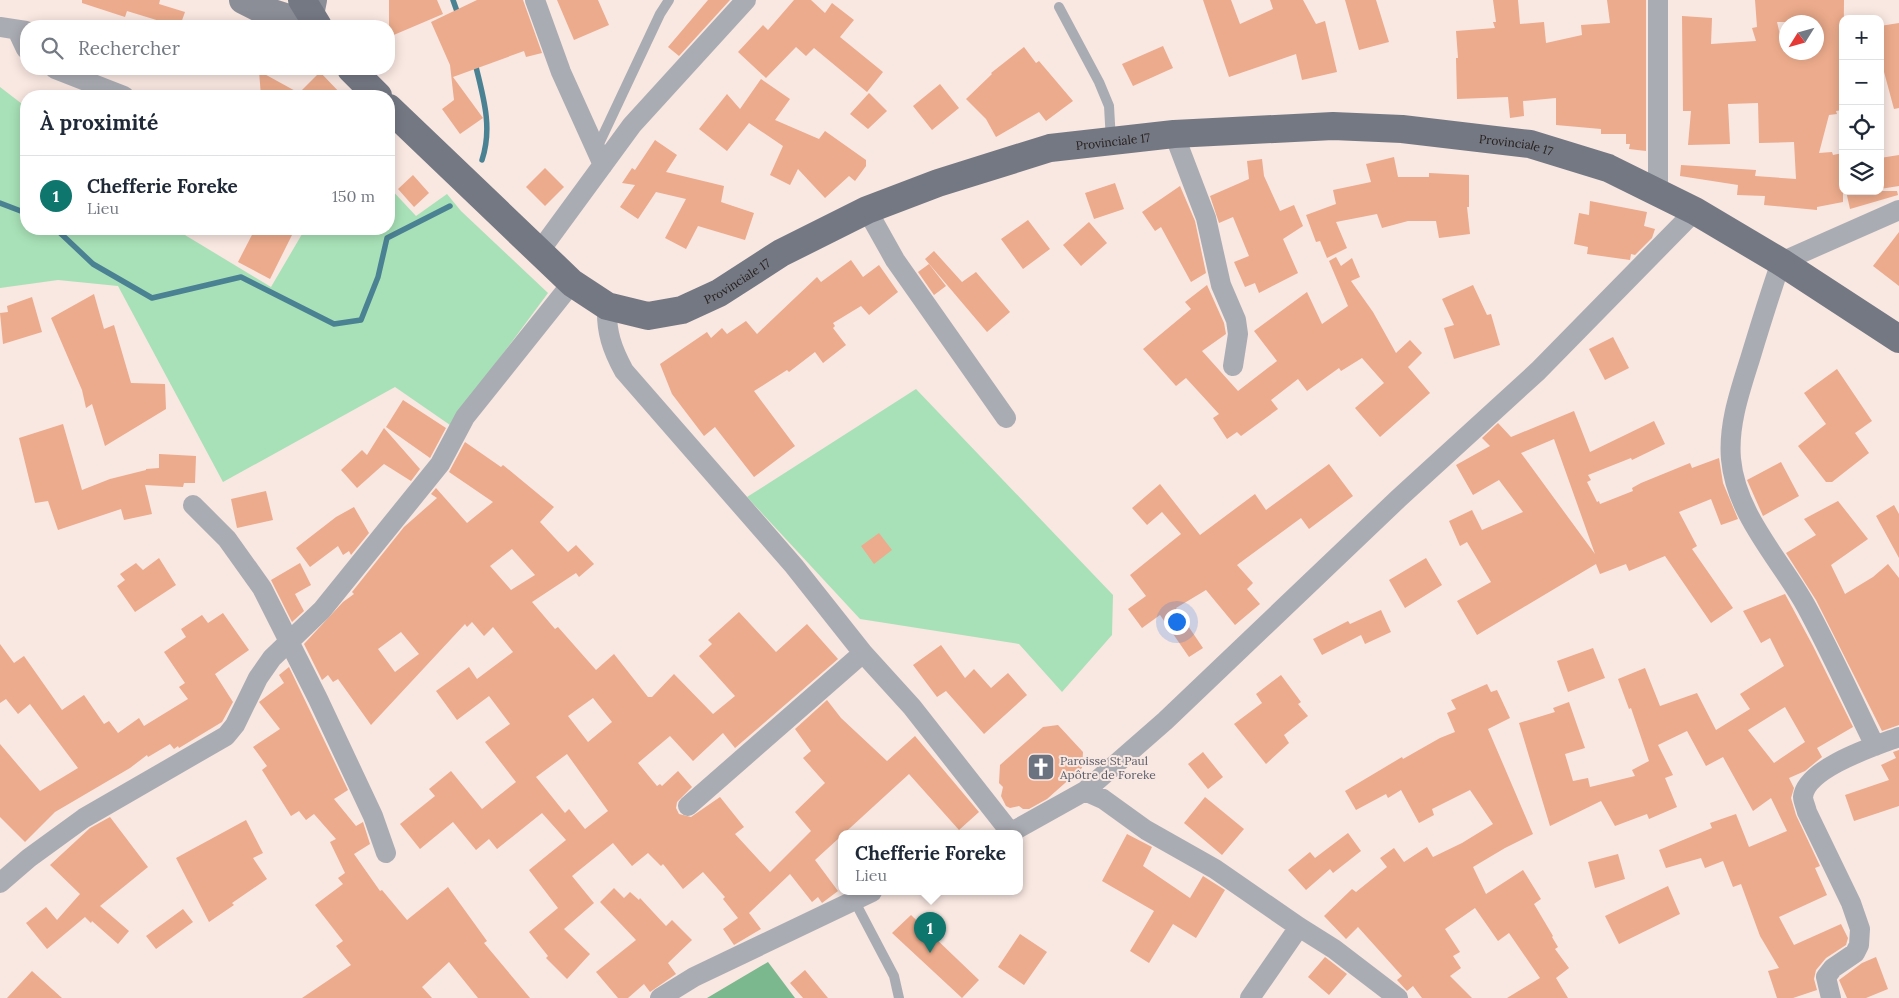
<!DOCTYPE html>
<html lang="fr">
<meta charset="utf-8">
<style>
:root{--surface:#fff;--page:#f6f6f7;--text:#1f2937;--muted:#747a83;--line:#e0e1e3;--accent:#0f766e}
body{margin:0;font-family:Lora,serif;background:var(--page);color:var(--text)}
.controls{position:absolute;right:15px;top:15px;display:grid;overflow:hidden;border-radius:10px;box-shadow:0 2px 12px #0003}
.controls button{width:45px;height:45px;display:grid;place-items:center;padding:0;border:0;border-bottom:1px solid var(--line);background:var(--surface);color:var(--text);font:25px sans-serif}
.compass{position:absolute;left:1779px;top:15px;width:45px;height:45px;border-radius:50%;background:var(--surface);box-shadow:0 2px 12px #0003;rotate:233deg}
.you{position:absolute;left:1176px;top:621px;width:18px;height:18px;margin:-12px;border:4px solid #fff;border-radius:50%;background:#1a73e8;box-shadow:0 0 0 8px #1a73e833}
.badge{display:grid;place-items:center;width:32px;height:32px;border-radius:50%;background:var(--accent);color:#fff;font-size:16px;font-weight:700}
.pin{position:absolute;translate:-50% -41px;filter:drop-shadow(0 1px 2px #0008)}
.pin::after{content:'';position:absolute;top:26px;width:18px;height:15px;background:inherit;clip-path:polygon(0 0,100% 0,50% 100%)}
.popup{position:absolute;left:838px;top:830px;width:185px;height:65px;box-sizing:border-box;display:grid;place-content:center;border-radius:10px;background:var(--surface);filter:drop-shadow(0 1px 4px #0005);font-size:16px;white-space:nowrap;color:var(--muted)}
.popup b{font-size:19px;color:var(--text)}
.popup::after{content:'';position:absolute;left:50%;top:100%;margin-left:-10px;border:10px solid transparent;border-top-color:var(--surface)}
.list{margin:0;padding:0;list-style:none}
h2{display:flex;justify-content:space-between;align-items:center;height:65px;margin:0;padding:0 20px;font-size:21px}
h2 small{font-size:16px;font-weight:400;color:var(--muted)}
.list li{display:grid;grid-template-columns:32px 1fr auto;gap:15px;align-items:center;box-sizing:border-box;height:80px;padding:0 20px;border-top:1px solid var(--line)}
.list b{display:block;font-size:19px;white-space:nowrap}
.list p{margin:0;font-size:16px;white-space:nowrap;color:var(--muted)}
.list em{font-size:16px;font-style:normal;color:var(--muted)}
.icon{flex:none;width:28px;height:28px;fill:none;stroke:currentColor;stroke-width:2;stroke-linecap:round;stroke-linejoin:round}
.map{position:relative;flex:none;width:1899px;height:998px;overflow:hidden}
.search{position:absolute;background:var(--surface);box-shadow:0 2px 12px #0003;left:20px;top:20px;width:375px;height:55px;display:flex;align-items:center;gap:12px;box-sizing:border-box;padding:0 18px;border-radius:20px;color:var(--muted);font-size:19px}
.panel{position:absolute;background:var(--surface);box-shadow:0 2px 12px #0003;left:20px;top:90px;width:375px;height:145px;border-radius:20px}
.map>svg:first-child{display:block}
.green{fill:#a8e1b7}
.forest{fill:#7cb88d}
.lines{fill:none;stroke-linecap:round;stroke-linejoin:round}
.stream{stroke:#4b8293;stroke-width:5.5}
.building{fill:#ecab8c;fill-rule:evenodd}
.lane{stroke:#aaacb3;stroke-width:10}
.street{stroke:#aaacb3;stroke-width:20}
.secondary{stroke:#8b8e97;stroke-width:28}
.primary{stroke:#747883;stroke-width:28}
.labels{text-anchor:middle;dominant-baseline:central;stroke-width:4;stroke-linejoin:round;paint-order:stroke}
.street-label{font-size:12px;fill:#27201e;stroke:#f9e7e1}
.worship-label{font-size:12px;fill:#5b616d;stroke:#f9e7e1;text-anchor:start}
</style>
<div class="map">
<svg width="1899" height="998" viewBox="0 0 1899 998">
<rect width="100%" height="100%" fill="#f9e7e1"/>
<path class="green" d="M0,87L26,107V229H175L271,287L305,229H389V187L416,216L447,194L461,211L548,293L450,425L395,387L223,482L118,286L58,280L0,288Z
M916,389L1113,595L1112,635L1062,692L1019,644L860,619L747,497Z"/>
<path class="forest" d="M768,962L795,998H707Z"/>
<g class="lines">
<path class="stream" d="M453,0L459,17
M475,63C483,96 493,127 482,160
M0,203L26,213
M56,229L93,264L152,298L241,277L334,324L361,320L378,277L387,238L450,206"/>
</g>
<path class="building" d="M82,0H160L159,4L185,12L180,26H176L127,11L125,17L82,3Z
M389,0H437L443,14L389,37Z
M477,0H523L542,53L526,57L524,51L453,77L483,118L460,134L442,109L454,100L450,65L431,22Z
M557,0H598L609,25L574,40Z
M708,0H730L679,56L668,47Z
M794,0H811L825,13L832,3L854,20L840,37L883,72L867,92L814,48L806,56L796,47L766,78L738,52L763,25L768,30Z
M1203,0H1231L1240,24L1273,9L1270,0H1303L1316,24L1325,21L1337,72L1302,80L1296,54L1229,77Z
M1345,0H1376L1389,42L1359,50Z
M1493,0H1518L1520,24L1544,22L1546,43L1582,35L1581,25L1610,23L1607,0H1646V151L1629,149L1630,144H1626V134H1601V129L1556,125V98L1523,101L1524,116L1510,118L1508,97L1457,99L1456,58H1458L1456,31L1495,28L1493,22H1496Z
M1755,0H1844L1843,110L1836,111L1837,114L1829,115L1819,153L1832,152L1833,155L1843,153V202L1817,207V210L1764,205L1765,196L1737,195L1738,185L1680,176L1681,165L1756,170L1755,176L1796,179L1794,142L1759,143L1758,103L1728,104L1730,144L1688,145L1691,111H1683L1682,16L1712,18L1711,44L1756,41L1752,28L1757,27ZM1777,22H1816V52H1784Z
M1899,23V108L1894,109L1880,57V26Z
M1163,46L1173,68L1133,86L1122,64Z
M1024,47L1036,63L1039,61L1073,101L1046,121L1039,112L996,137L986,119L966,99L992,74L991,73Z
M259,71L299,93L320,72L343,96H261Z
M761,79L790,99L775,120L819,139L825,131L866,160V166L855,181L849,176L825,198L798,169L790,185L770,175L783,146L749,123L727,151L699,129L727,94L740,109Z
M940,84L959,108L932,130L913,106Z
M869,93L887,111L868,129L850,114Z
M655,140L677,155L666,172L724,186L721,202L754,213L745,240L698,226L686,249L665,238L686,199L656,192L638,219L620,207L635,185L622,183L632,168L635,170Z
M1899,155V186L1880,189V158Z
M1394,157L1398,177H1429V173L1469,175V207H1467L1470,234L1439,238L1436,221H1408L1382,228L1377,214L1336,222L1347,248L1327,258L1320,241L1316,242L1306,215L1336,204L1333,190L1371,182L1366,164Z
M1262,159L1264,176L1280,211L1294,205L1303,226L1283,239L1298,273L1259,293L1255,283L1245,287L1234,262L1249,256L1233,217L1219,223L1210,196L1249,179L1247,161Z
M545,168L564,187L545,206L526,187Z
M413,175L429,193L414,207L398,189Z
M1115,183L1124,209L1094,219L1085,193Z
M1180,186L1195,221L1206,273L1191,282L1161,227L1155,231L1142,212Z
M1846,191H1897L1898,195L1850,209Z
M1590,201L1647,212L1644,226L1655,229L1652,238L1635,255L1631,254L1630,260L1587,254L1588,247L1574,244L1579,213L1589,215Z
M1028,220L1050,249L1023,269L1001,239Z
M1089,222L1107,243L1081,266L1063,245Z
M255,229H280L292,235L270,279L238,262Z
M1899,232V286L1873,266Z
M934,251L962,282L976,272L1010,312L987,332L925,259Z
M1336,257L1341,266L1352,258L1360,277L1351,281L1373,312L1396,353L1410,340L1422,353L1408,367L1430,393L1380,437L1355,408L1384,383L1362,358L1341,371L1339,368L1307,391L1298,379L1271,400L1278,409L1241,436L1237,432L1227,439L1213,418L1219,414L1186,378L1176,386L1143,349L1191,309L1185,302L1207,285L1224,323L1226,334L1202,351L1238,391L1277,361L1254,331L1307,292L1322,324L1348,306L1329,261Z
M851,260L863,277L879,265L898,292L869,315L861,306L833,323L835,326L833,328L846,345L823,363L815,352L789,372L787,370L754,391L795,446L754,477L715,427L704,436L672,394L660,364L707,332L711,338L722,328L727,334L746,321L757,334L817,277L821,282Z
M929,264L946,286L934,295L918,272Z
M1473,285L1487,315L1491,314L1500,345L1454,359L1444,328L1454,325L1442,299Z
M94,294L104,329L114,325L131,383L165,384L166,409L105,446L92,404L86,408L82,390L51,318Z
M32,297L42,332L3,344L0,313L8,312L7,306Z
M1613,337L1629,368L1605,380L1589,349Z
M1837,369L1872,421L1855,433L1869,453L1832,482H1826L1798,446L1826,424L1804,393Z
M403,400L446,428L430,458L386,427Z
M1574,411L1590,452L1654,421L1665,444L1632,460L1631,458L1588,475L1591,480L1587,482L1597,502L1599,501L1600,504L1633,491L1632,488L1641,483L1690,463L1692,468L1719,458L1723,483L1738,519L1721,525L1711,499L1679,512L1697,546L1692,549L1733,608L1711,623L1665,556L1629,571L1626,564L1600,574L1596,564L1477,635L1457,601L1491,582L1467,542L1460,546L1449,521L1472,510L1482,530L1523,512L1499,480L1473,495L1456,465L1490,446L1482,438L1498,423L1511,437ZM1554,439L1595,554L1521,453Z
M63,424L82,490L110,479L146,470V469L159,468V454L196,456L195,483H184L183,487L145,485L152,514L124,520L121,509L58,530L48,501L35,503L19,438Z
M384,428L420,469L411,481L384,464L357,488L341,470L362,450L367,455Z
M465,442L501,467L503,465L554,507L540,522L568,552L576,545L594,564L579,577L576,573L532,602L555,629L558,627L596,670L614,654L648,697H652L674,674L713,714L735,696L699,656L712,644L708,640L739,612L776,652L807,624L838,659L735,748L723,733L693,761L670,736L638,763L657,786L660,784L662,786L678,771L692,787L677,802L676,808L679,814L691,817L720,797L744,827L735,834L770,872L811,831L795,812L825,783L803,758L811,751L795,729L827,700L841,718L887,761L915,736L979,812L959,830L909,774L815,860L838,891L822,903L818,897L812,902L790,874L749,913L761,929L734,945L723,929L738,918L723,899L725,897L703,872L683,889L663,864L661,866L648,853L632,866L613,843L572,876L594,903L564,929L590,954L567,979L546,958L548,956L529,932L558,908L529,870L566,840L542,813L497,849L489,839L476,850L453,822L420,849L400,824L435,796L429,789L451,771L482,809L516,782L485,742L510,724L489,696L457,720L436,691L469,667L477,679L513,652L493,627L484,636L472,622L467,627L465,624L371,725L338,679L333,682L328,675L322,680L304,644L343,602L354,594L352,592L404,527L437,498L431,494L436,488L467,523L493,502L449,472ZM512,549L535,575L511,590L490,566ZM401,632L419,654L395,672L378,649ZM593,698L612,722L588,742L568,716ZM567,754L608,811L585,829L569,809L565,813L536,777Z
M1781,462L1799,496L1763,516L1747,480Z
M1329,464L1353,496L1309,529L1301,518L1237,565L1253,583L1247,589L1260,604L1235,625L1206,590L1176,608L1203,648L1189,657L1160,615L1142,628L1128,609L1146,596L1130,575L1181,534L1162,512L1147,525L1132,508L1160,484L1200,535L1255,494L1266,510Z
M266,491L273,520L237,528L231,499Z
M1838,501L1868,539L1831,565L1845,594L1873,577L1888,564L1899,578V725L1882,731L1816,600L1786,553L1816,535L1804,519Z
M1894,505L1899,514V558L1876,516Z
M354,507L369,533L351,555L349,551L343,555L338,546L310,567L296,548L336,517Z
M879,533L892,550L874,564L861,546Z
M159,558L176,585L135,612L117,586L125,580L120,574L136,563L143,570Z
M1426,558L1442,585L1405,608L1389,580Z
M300,563L311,585L295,594L304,611L292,622L271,580Z
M1785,594L1813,646L1853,727L1817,748L1822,757L1805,771L1789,778L1794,788L1791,798L1796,815L1820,866L1815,868L1827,895L1779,917L1794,945L1841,924L1848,938L1846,945L1826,958L1816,970L1814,979L1817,990L1793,998H1777L1768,971L1779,968L1760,936L1741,884L1733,887L1723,861L1705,868L1701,858L1666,868L1659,850L1712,828L1710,823L1736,814L1749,847L1787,831L1771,798L1753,811L1723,757L1706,766L1687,731L1658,745L1673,775L1665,778L1677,807L1649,819L1647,814L1615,826L1601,801L1550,826L1519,723L1555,712L1553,708L1569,702L1585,748L1565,754L1573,781L1588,778L1590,787L1635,776L1632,770L1649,761L1631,708L1629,709L1618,679L1645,668L1660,706L1697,693L1716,730L1750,709L1740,694L1784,666L1770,638L1761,643L1743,611ZM1785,707L1805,742L1774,763L1748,730Z
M1381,610L1391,632L1365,644L1361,635L1322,655L1313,639L1348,621L1350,624Z
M223,613L249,650L215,674L233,702L222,722L179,748L178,746L174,749L170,744L148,757L147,755L130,768L55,812L25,842L0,817V744L40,791L78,768L30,704L18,714L6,699L0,703V644L14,663L24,656L62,710L84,695L104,724L109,721L118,733L139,718L144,726L188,699L179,687L185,683L164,652L186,637L181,629L202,615L208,623Z
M941,645L965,678L974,669L991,688L1008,673L1027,695L984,734L946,691L937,697L913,665Z
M1593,648L1605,678L1568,692L1557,661Z
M289,667L348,790L334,799L356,826L363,822L370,844L354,854L380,891L382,890L407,920L448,887L487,941L484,943L530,998H478L449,962L422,987L432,998H302L351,965L336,946L343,941L315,905L343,884L338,878L345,873L330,842L336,839L314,814L306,820L299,811L291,816L262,770L267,766L253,747L280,729L259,702L284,683L279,675Z
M1281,675L1301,702L1298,704L1308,716L1284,735L1289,743L1266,764L1234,724L1262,703L1256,694Z
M1487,684L1491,692L1497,690L1510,718L1488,729L1533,834L1505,848L1473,867L1486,894L1523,870L1541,899L1534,904L1553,936L1552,937L1558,947L1555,949L1569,968L1556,978L1568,998H1507L1540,978L1509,933L1498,941L1475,908L1445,929L1460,952L1453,956L1461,968L1450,976L1472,998H1422L1413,986L1407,991L1397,980L1402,976L1358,927L1346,939L1324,916L1352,889L1356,892L1387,867L1380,858L1394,848L1404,862L1427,847L1433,857L1462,843L1493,824L1470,790L1432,809L1434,815L1419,823L1401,790L1388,798L1386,794L1356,810L1345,791L1402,757L1403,759L1440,738L1455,732L1447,713L1456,709L1451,700Z
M1058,725L1083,752L1082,768L1047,799L1029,809H1023L1019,806L1010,808L1006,806L1001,796L1003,787L999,783L1000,765L1043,727Z
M1899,750V806L1854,821L1845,795L1889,780L1881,765L1896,758L1893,752Z
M1203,752L1223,777L1208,789L1188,764Z
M1205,797L1244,829L1222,855L1184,823Z
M110,817L148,867L100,906L129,931L118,944L92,921L91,923L85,917L47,949L26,923L46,907L57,920L80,894L50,865L90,828Z
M246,820L263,853L253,858L267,879L232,903L234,905L209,922L176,858Z
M1348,833L1361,851L1333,873L1330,869L1306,890L1288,870L1310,852L1315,858Z
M1127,834L1152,847L1143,866L1190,898L1203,876L1225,890L1196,938L1173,924L1149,963L1130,951L1154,911L1102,881Z
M1618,854L1625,879L1595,888L1588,862Z
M1668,886L1680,914L1619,944L1605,916Z
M614,888L624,898L630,892L639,900L640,898L666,926L672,920L692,940L668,963L676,974L650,992L644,984L628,998H618L596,972L636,940L600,902Z
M183,909L193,922L156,949L146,936Z
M911,915L979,980L962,998L892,933Z
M1020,934L1047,952L1024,985L998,967Z
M1325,957L1347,974L1329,995L1308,977Z
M1876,957L1888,989L1866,998H1847L1839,980L1862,963Z
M805,970L828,998H803L790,983Z
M32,971L62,998H7Z"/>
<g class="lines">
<path class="lane" d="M1059,7L1099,82L1109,106L1111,141
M596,150L660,14L669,0
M854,900L894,976L899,998"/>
<path class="street" d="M535,0L561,72L603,165
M1658,0V192
M0,27L26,31
M17,30L26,49
M55,69L124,96
M1174,134L1206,218L1221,285L1236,320L1238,334L1233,366
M867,210L895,260L1006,418
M539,252L632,125L746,0
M607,306C606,332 612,349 624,371L794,566L863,653L912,707L1011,833
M193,505L227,539L262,588L318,699L373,816L386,853
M1875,746C1852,699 1831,652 1806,606C1780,559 1736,515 1731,459C1728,425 1740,391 1750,359C1760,326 1770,294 1781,262L1899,210
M1085,791L1165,721L1399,498L1538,371L1695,211
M688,806L863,653
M1008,834L1085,791L1103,799L1146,830L1215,869L1299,927L1334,949L1398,998
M0,883L29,858L84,818L226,736L235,725L258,678L272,658L322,610L440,464L465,417L572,283
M660,998L694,977L872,892
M1250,998L1299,927
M1831,998L1826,977L1833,968L1855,953L1859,945L1860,929L1851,903L1807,812C1806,807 1803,801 1803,797C1806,768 1875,746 1899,737"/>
<path class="secondary" d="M243,0L263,10L295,20L310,15L313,0"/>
<g class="primary">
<path d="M302,0L318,26"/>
<path d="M351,69L378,96"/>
<path id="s1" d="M389,108L572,283L607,306L648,316L682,310L719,293L781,253L867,210L938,183L1050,148L1174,134L1333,126L1402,129L1530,144L1608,168L1695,211L1781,262L1899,339"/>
</g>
</g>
<defs>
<g id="church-square" transform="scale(1.4375)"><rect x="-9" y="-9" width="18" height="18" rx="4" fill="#6b7280" stroke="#f9e7e1"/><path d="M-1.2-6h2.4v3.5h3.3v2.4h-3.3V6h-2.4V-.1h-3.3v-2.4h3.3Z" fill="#fff"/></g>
</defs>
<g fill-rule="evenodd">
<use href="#church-square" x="1041" y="767"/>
</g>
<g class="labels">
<g class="street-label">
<text stroke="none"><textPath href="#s1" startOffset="839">Provinciale 17</textPath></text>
<text stroke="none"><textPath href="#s1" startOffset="1244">Provinciale 17</textPath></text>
<text stroke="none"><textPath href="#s1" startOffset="434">Provinciale 17</textPath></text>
</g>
<g class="worship-label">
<text x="1060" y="760">Paroisse St Paul<tspan x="1060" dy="14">Apôtre de Foreke</tspan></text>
</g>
</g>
</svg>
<div class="controls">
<button>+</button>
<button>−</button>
<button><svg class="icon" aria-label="locate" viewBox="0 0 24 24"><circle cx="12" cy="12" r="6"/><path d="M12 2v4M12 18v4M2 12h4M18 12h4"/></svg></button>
<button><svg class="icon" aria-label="layers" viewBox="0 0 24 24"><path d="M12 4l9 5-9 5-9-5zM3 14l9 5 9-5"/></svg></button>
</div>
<svg class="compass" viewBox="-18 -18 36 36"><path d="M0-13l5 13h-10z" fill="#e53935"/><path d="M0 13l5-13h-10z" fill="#747a83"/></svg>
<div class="you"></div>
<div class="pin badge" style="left:930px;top:953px">1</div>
<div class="popup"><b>Chefferie Foreke</b>Lieu</div>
<div class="search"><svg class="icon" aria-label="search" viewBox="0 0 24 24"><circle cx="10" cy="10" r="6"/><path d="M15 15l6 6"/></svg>Rechercher</div>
<section class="panel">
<h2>À proximité<small></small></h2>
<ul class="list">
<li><span class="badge">1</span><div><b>Chefferie Foreke</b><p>Lieu</p></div><em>150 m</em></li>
</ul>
</section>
</div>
